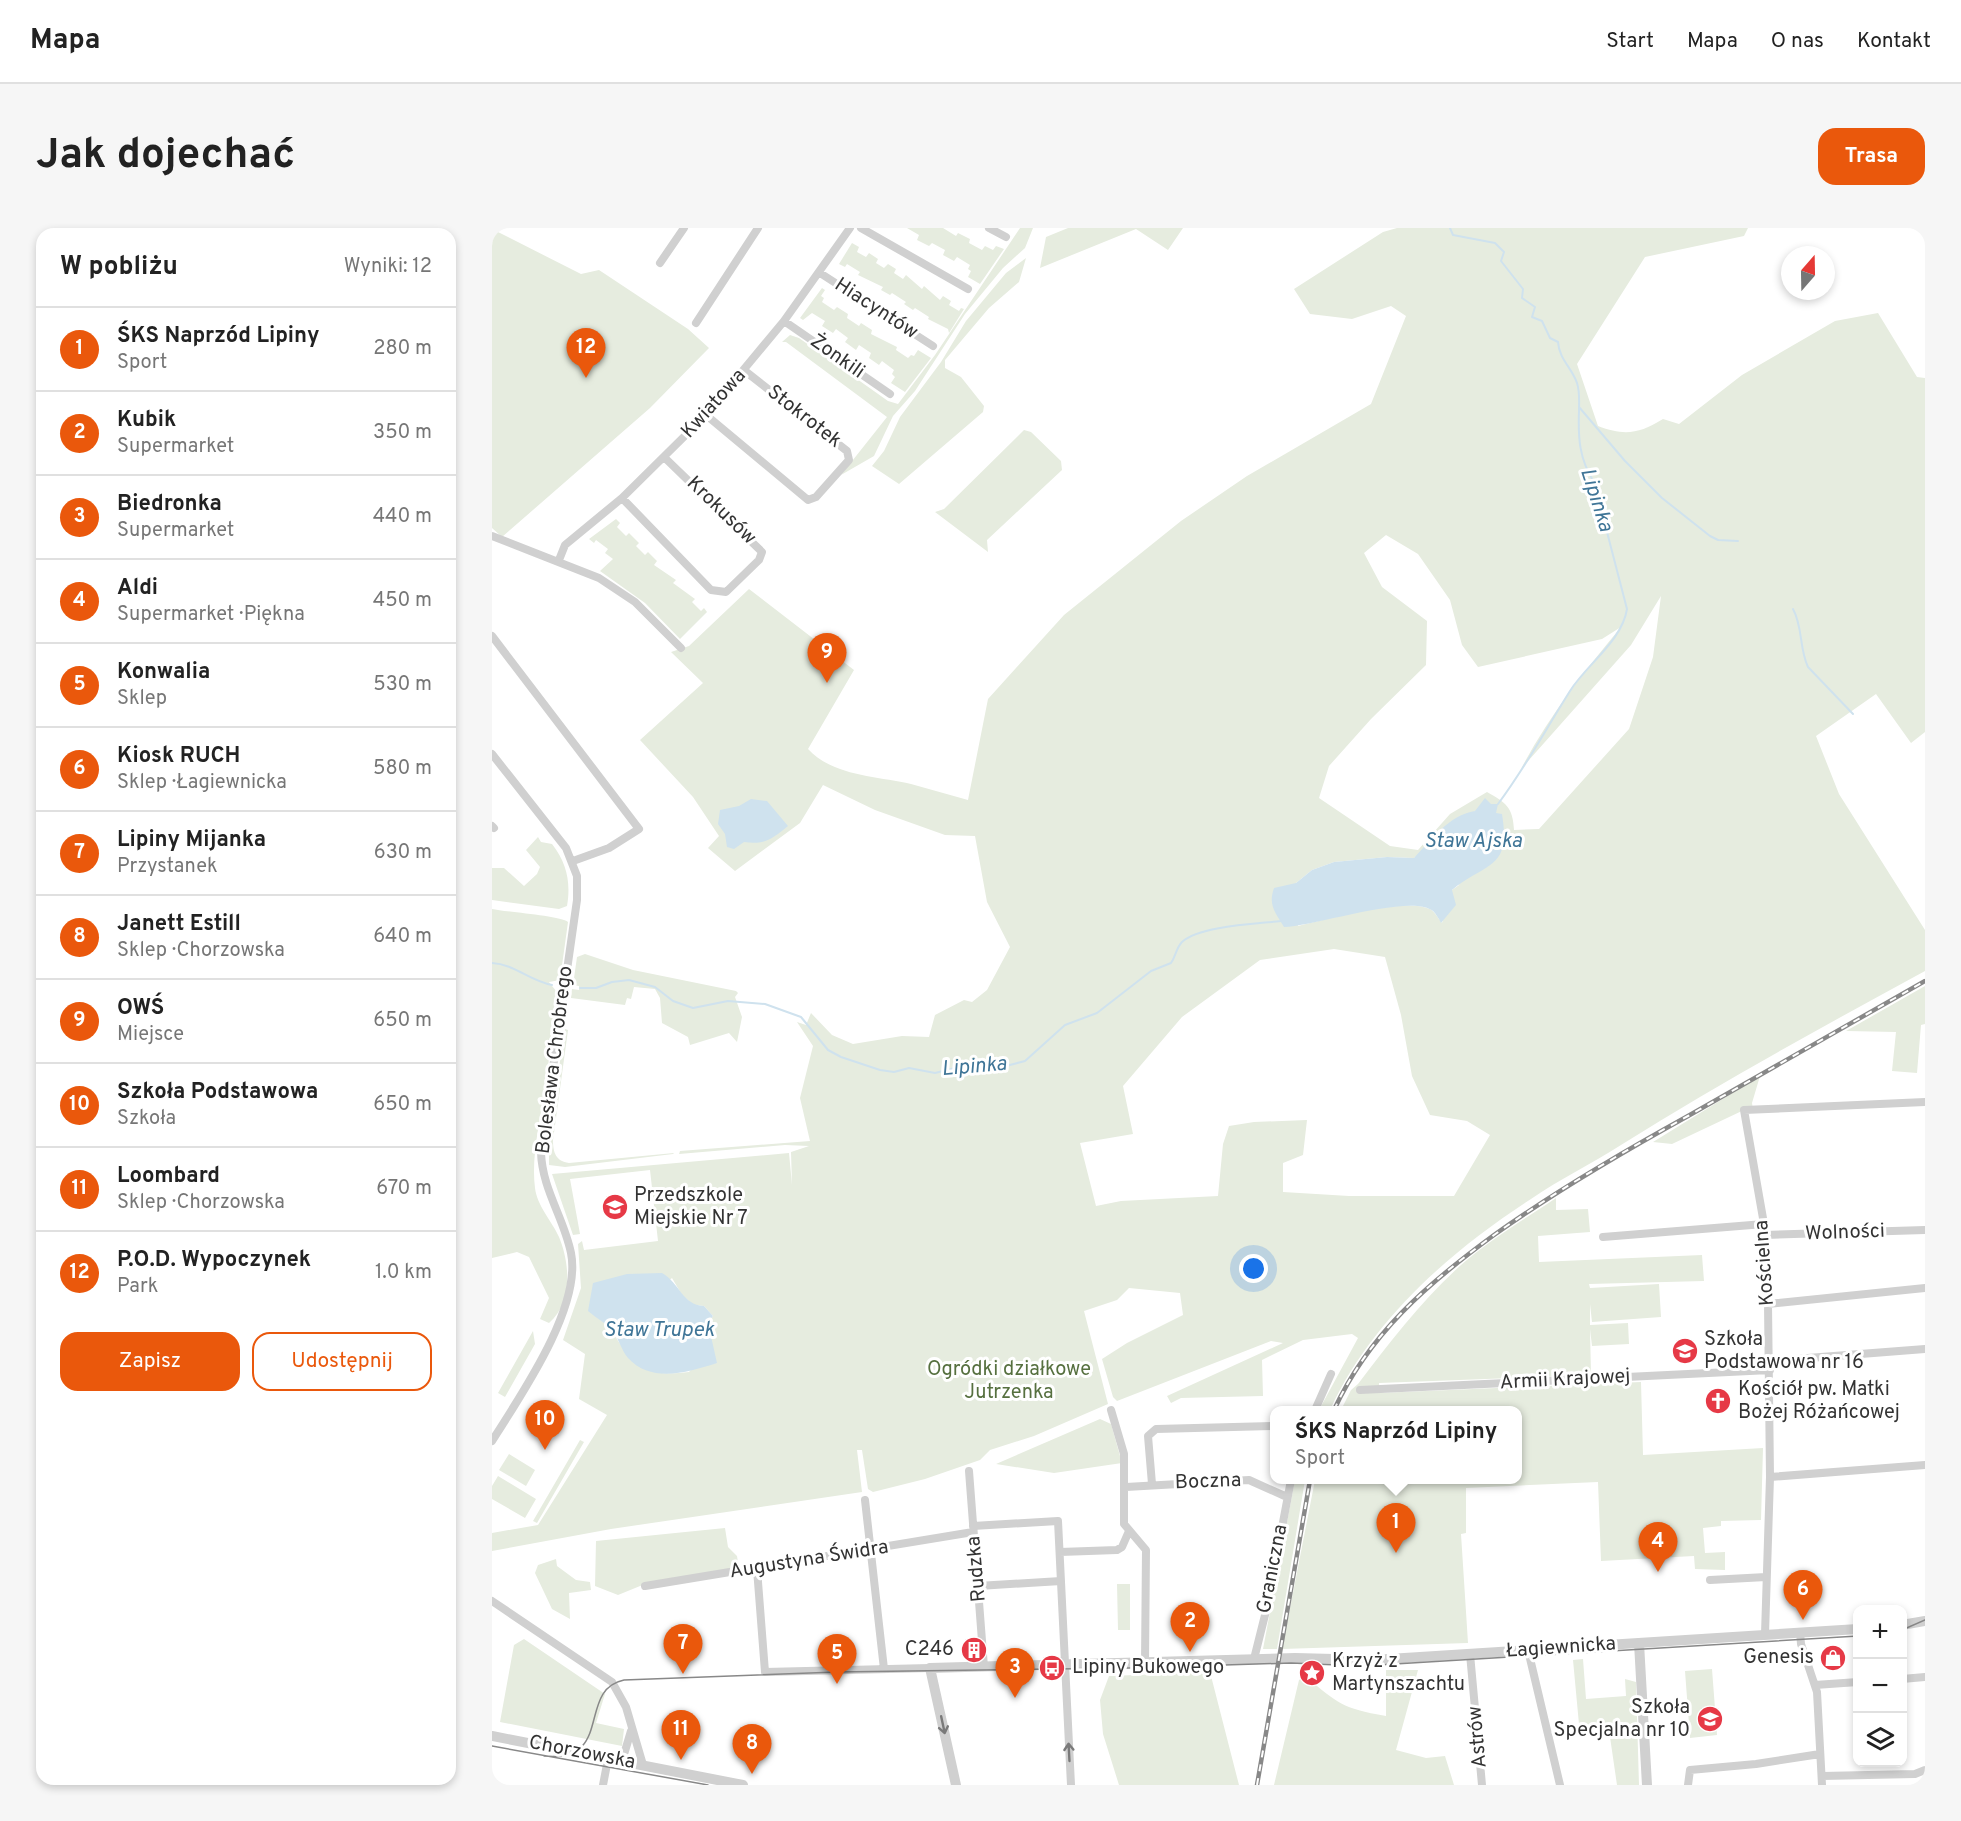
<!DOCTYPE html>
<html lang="pl">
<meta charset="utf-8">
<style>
:root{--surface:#fff;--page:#f6f6f6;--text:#222;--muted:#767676;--line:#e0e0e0;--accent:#ea580c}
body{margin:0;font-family:Overpass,sans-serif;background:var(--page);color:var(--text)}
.controls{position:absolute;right:18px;bottom:18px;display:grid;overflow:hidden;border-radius:12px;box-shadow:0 3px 9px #0003}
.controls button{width:54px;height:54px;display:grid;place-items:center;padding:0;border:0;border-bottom:2px solid var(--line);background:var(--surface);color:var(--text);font:30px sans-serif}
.compass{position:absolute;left:1289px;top:18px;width:54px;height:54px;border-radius:50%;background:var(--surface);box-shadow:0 3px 9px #0003;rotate:20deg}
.you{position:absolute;left:762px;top:1041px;width:21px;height:21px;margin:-15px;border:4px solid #fff;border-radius:50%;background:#1a73e8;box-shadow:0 0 0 9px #1a73e833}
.badge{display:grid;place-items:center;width:39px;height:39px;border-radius:50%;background:var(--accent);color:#fff;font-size:20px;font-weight:700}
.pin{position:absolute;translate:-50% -50px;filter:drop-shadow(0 2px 3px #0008)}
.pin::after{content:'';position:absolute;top:32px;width:21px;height:18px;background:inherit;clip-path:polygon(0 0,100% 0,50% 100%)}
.popup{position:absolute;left:778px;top:1178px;width:252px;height:78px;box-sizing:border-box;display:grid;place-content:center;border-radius:12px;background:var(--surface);filter:drop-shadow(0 2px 4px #0005);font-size:20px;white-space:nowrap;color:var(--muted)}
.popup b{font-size:22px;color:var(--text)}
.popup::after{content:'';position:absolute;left:50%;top:100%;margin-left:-12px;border:12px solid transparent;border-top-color:var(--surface)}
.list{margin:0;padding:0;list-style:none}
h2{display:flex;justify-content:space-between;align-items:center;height:78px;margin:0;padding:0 24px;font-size:26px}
h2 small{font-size:20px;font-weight:400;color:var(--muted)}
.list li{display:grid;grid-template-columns:39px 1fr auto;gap:18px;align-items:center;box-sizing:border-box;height:84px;padding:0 24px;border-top:2px solid var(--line)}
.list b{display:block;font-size:22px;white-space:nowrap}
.list p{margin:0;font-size:20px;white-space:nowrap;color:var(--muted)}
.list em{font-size:20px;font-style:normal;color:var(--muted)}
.actions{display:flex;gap:12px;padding:18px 24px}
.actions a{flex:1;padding:14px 0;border:2px solid var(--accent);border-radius:18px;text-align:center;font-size:21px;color:var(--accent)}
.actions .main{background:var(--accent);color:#fff}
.icon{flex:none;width:33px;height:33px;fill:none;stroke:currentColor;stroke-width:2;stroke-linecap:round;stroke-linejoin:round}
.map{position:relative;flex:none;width:1433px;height:1557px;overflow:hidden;border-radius:18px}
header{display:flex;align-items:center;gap:36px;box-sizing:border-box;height:84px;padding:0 30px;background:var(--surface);border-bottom:2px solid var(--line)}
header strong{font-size:28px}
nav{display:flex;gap:33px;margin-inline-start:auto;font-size:21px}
.intro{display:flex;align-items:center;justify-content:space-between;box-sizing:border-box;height:144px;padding:0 36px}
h1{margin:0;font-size:42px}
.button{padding:15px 27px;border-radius:18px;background:var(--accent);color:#fff;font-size:21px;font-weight:700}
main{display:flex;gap:36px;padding:0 36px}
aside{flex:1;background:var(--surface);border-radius:18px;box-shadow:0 3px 9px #0003}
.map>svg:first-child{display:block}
.green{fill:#e6ecdf;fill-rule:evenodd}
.water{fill:#cfe2ee}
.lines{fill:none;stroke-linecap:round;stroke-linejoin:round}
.stream{stroke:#cfe2ee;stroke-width:2}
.minor{stroke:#d0d0d0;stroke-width:8}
.tertiary{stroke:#d0d0d0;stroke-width:10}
.tram{stroke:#888;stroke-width:1.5}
.rail-casing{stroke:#888;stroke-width:4.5}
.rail{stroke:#fff;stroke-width:2;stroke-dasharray:7;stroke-linecap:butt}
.oneway{stroke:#7a7a7a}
.labels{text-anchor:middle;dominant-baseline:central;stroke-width:6;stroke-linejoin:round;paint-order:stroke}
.street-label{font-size:20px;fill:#333;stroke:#fff}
.poi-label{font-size:20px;fill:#333;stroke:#fff;text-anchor:start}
.park-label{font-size:20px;fill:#56703f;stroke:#fff}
.water-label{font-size:21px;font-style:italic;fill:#3f7597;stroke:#fff}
</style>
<header>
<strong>Mapa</strong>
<nav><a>Start</a><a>Mapa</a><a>O nas</a><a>Kontakt</a></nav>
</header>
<div class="intro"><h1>Jak dojechać</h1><a class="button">Trasa</a></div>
<main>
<aside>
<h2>W pobliżu<small>Wyniki: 12</small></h2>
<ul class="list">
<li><span class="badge">1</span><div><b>ŚKS Naprzód Lipiny</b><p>Sport</p></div><em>280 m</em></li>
<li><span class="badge">2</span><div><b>Kubik</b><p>Supermarket</p></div><em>350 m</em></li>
<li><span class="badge">3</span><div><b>Biedronka</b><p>Supermarket</p></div><em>440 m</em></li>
<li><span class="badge">4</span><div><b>Aldi</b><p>Supermarket · Piękna</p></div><em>450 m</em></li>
<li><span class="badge">5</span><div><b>Konwalia</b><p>Sklep</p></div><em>530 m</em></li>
<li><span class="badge">6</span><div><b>Kiosk RUCH</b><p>Sklep · Łagiewnicka</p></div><em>580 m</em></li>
<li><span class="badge">7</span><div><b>Lipiny Mijanka</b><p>Przystanek</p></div><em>630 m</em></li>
<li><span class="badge">8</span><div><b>Janett Estill</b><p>Sklep · Chorzowska</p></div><em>640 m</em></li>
<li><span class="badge">9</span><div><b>OWŚ</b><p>Miejsce</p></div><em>650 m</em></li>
<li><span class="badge">10</span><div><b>Szkoła Podstawowa</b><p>Szkoła</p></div><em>650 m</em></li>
<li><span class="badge">11</span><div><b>Loombard</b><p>Sklep · Chorzowska</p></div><em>670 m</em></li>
<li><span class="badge">12</span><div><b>P.O.D. Wypoczynek</b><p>Park</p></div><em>1.0 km</em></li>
</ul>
<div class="actions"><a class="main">Zapisz</a><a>Udostępnij</a></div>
</aside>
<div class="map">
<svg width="1433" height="1557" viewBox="0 0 1433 1557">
<rect width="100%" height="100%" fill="#fff"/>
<path class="green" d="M415,0H451L464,8L466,5L478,11L477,15L490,22L493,18L501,22L504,18L512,21L488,56L476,49L479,43L476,41L478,37L465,29L462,33L451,27L453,22L440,15L437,18L425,12L427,7Z
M528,0H541L533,20L511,40L473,86L423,163L401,188L382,228L349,247L395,189L294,114H290L298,107L307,110L396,173L406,176L443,127Z
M576,0H691L676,22L644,1L548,40L554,9Z
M905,0H1256L1252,8L1153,29L1085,136L1106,198C1132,208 1147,206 1171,191L1187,196L1250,147L1343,93L1386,85L1425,149L1433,150V504L1419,515L1384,466L1324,508L1347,566L1433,702V743C1330,799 1228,855 1129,917C1099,936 1068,951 1039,971C957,1024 879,1093 838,1182H827L866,1110L860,1106L811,1112L770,1132L771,1168L689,1170L679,1175L675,1168L791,1115L779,1113L625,1173L621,1169L610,1131L635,1115L691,1087L688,1065L637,1060L625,1072L592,1083L616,1176L542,1208L498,1222L488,1232L433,1251L381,1264L376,1261L370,1222H365L370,1264L119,1301L0,1323V1305L46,1297L115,1187L87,1171L93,1126L71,1112L89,1060L86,1016L90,1013L92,1022L166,1013L158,942L78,951L88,1006L81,1007L60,946L297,925L300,957L299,924L317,918L293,917L187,926L188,923L318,913L308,870L321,818L305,794L314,797L319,785L340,807L361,816L410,808L437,809L443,787L472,772L480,774L495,762L518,719L495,674L483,608L453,607L383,582L331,557L308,595L243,643L216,620L227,608L201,569L148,512L211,455L179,424L197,418L257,361L362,442L316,521C341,548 384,548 419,556C438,561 457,567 476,572L496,471L572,387L689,293L755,248L879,176L914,88L899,78L860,91L818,86L802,61L891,4ZM894,307L926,326L958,372L970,417L986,439L1110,411L1129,399C1092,444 1056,489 1029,541L1139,417L1169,368L1161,429L1137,501L1047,601L1022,602C1021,579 1014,575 995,564L958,586L926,622L898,618L827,570L837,538L879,491L934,437L935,393L890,359L872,325ZM983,583L967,657L960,662L950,695C946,690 943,684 938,681C910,669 837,691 806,698L804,655L820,642L842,634L895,629L922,630ZM842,721L893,729L909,787L920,848L938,887L975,893L998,907L962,968H857L791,964V935L811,927L815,892L762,894L737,898L731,916L726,968L629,973L604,978L588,915L641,906L631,858L690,789L768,732ZM180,1050L190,1067L201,1077L212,1078L221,1088L216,1095L219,1118L197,1144C154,1149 142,1140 120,1103Z
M0,1L89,46L107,42L196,101L217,120L158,180L10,309L0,300Z
M360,15L367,19L365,24L374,29L377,25L386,31L384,35L392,40L396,36L404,41L402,45L411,51L414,47L430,61L432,58L448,72L451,68L459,73L457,77L467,83L469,80L472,81L457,105L456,101L436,91L437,89L423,80L421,82L412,76L414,74L400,65L398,67L389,62L391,59L366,47L368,44L355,36L353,39L347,36Z
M534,30L527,54L497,80L453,132V140L469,149L492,178L491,184L407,256L380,238L392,223L408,189L449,134L474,93L514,45Z
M330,60L333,62L329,68L332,70L330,74L342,82L345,79L356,86L355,90L367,98L369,95L380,102L379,106L405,119L404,122L416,130L419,127L422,128L426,122L439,130L413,164L399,155L403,149L400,146L402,142L390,133L387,137L377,130L379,125L367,117L364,122L353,114L356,110L344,101L341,105L330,98L333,93L320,85L311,92L308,90Z
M532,202L539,204L569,233L570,242L495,312L496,324L443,284L452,281Z
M124,291L128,295L125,299L134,308L137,305L147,315L144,318L153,327L156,324L165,333L162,337L184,352L181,355L203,371L200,374L209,383L212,380L215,384L188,411L153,375L108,343L121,331L113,325L116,321L104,312L102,315L97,311Z
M46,609L49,614L60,616C75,635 79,655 75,678L67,681L0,672V640H12L32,658L45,646L48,639L34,622Z
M0,681C14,684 69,688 76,694L68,752L57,754L64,763C61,797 58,830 52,864C48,894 39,930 43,960C45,978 60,993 67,1009C78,1035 81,1075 57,1095L48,1091L57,1070L37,1029L25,1024L0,1030Z
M93,726L141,742L244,763L246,765L243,769L250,789L245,814L237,805L198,817L196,809L170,795L168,770L163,761L142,759L139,771L135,770L133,777L79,770L80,761L87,762V758L81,757L85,729Z
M1433,758V796L1429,797L1425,845L1400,843L1404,804L1354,803Z
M73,801L76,802L61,912C61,925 64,933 77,935L182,925L181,926L73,939L57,937V905Z
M1268,848L1260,875L1261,882H1252L1180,916L1161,914Z
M1064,970V982L1096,981L1098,1004L1046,1008L1047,1034L1210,1027L1212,1053L1097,1056L1098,1060L1167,1056L1169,1089L1100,1094L1098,1076V1097L1136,1095L1137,1116L1100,1118L1098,1101L1099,1147L887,1155V1165L1149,1154L1151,1227L1271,1220L1269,1292L1229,1293V1298L1211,1300L1213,1325L1233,1324V1342L1203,1341L1202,1328L1109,1333L1106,1254L974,1260V1305L969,1306L976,1415L790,1421L823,1252H1026V1182H849L859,1162L866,1156C898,1114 930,1072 969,1037C997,1012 1033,991 1064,970Z
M41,1103L43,1116L13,1169L6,1165Z
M608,1191L619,1196L630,1235L562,1245L504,1236Z
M88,1212L92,1214L45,1295L41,1293Z
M17,1226L43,1242L34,1258L7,1242Z
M6,1248L44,1271L33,1290L0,1271V1258Z
M803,1252H813L785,1421H771Z
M233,1300L236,1319L245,1328L247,1341L153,1356L126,1367L103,1358L104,1313Z
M64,1331L65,1338L84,1352L98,1354L99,1362L77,1365L78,1391L60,1381L43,1345L46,1337Z
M625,1356H638V1402H626Z
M32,1411L113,1466L104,1495L132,1501L130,1518L8,1494L22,1417Z
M1091,1431L1094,1471L1134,1468L1133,1451L1144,1454L1147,1557H1125L1118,1509L1088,1507L1081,1432Z
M1220,1441L1225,1507L1198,1510L1193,1443Z
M894,1442H926L904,1522L934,1530L953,1528L962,1557H782L807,1452L813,1448C847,1476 849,1480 894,1488Z
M718,1444L747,1557H627L611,1506L608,1472L617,1448Z"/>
<path class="water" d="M993,570L999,576H1006L1004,585L1010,586C1019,642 996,633 960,662L964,677L949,695C947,691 944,686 941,683C920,665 823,698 792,699C783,684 776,677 782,660L804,655L820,642L842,634L895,629L922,630C939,612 957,587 983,583Z
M259,571L275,573L296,598C280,611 273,617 252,614L242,621L235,619L233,606L226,596L228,582L247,578Z
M170,1045C188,1055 190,1077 212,1078L221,1088L216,1095L225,1135C196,1144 160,1156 136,1130C130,1123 127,1112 122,1105C116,1096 104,1090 96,1083L101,1055L135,1046Z"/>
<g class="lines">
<path class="stream" d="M958,0L961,7L1003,15L1012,24L1009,33L1031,61L1030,70L1043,79L1040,89L1050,93L1058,110L1066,114C1067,131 1080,140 1085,155C1088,164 1087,173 1087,183C1086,209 1087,231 1102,254L1135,381C1130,413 1095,436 1078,463C1054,501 1033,540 1006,576
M1087,179L1133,233L1170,270L1218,308L1226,312L1246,313
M1301,381C1311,399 1307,420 1316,439L1361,486
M0,735C22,736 38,753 60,757
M88,760H104L120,754L137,752L163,759L181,773L201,780L236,773L273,776L309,789L336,822L349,829L388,842L402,844L417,840L443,845L471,838H514L533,833L573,797L605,785L659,743L679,735C684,728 684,720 690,714C708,698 764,696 789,693"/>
<path class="minor" d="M369,0L476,61
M497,0L514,9
M168,35L192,0
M328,45L441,118
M292,93L398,166
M204,95L266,0
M214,187L316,272L324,269L357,232L355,223L253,143
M130,270L219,362L234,364L267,332L270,324L173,230
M0,308L107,350L143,374L189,420
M67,332L73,317L130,270L214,187L292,93L358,0
M0,408L147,601L117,620L81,633
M0,526L74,620L85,648V672L49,924C50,961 72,990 79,1025C90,1079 29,1167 0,1213
M0,598L2,600
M1273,1007L1433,1002
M1111,1009L1272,996
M1276,1076L1433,1060
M1278,1133L1433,1121
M868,1162L1278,1142
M619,1182L632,1226V1296L654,1322L653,1435
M823,1182L839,1146
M477,1243L492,1439
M1278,1249L1433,1237
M660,1256L656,1208L664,1201L782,1198
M634,1259L757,1252L795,1269
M373,1272L392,1441
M481,1298L566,1293L579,1557
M568,1324L625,1322L630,1319L637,1303
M265,1341L273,1444L438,1440
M1218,1352L1274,1349
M153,1358L481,1304
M486,1358L569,1353
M0,1373L120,1454L134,1479L151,1537
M1308,1404L1309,1416L1325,1464L1330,1557
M1273,1406L1278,1249L1276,1076L1272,996L1252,882L1433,874
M1036,1422L1068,1557
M978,1426L990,1557
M762,1431L775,1379L799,1252
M1410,1451L1433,1449
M1323,1457L1366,1454
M130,1533L139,1503
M1330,1548L1423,1546L1433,1542
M111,1557L116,1531
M1196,1557L1198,1542L1264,1536L1328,1526"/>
<path class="tertiary" d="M1410,1397L1433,1393
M1147,1415L1155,1557
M0,1508L251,1557
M464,1557L438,1440L803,1430L881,1432L1366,1401"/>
<path class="tram" d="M1410,1402L1433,1392
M0,1518L216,1557
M52,1528C123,1535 84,1462 132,1452L345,1444L637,1440L799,1435L870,1438L1366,1408"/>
<g class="rail-casing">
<path id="rail" d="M842,1182C877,1106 935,1056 1002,1007C1064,963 1129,925 1196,888C1275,843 1354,798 1433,753
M765,1557L818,1252"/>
</g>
<use href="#rail" class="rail"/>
</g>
<defs><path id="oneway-shaft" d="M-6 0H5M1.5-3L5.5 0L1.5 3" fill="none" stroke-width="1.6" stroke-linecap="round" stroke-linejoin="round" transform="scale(1.5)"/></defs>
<g class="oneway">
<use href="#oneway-shaft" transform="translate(451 1497) rotate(78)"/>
<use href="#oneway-shaft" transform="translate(577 1524) rotate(-93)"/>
</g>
<defs>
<g id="school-disc" transform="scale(1.35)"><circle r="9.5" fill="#e63946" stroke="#fff"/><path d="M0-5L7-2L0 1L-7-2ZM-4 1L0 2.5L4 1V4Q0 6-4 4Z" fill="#fff"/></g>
<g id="church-disc" transform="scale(1.35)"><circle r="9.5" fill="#e63946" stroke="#fff"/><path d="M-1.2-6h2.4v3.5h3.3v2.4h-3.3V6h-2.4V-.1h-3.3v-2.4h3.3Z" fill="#fff"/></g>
<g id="building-disc" transform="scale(1.35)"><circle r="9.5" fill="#e63946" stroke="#fff"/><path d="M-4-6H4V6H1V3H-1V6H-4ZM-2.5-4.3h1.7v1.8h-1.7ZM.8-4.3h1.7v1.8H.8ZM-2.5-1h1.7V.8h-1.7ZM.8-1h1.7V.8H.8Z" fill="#fff"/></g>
<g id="shop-disc" transform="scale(1.35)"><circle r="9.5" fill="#e63946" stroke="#fff"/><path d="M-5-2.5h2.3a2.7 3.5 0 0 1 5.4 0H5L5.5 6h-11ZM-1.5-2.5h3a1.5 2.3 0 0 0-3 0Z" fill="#fff"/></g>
<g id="bus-disc" transform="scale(1.35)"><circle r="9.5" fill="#e63946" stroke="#fff"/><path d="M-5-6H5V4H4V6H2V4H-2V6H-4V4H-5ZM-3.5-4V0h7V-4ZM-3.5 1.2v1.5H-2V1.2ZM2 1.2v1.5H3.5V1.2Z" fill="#fff"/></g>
<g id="sight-disc" transform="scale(1.35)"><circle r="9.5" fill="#e63946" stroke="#fff"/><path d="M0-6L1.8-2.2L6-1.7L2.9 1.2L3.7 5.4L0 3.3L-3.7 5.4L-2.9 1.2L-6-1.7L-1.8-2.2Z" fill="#fff"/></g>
</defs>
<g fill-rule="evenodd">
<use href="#school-disc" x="123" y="979"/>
<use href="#school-disc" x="1193" y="1123"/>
<use href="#church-disc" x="1226" y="1173"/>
<use href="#building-disc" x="482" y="1422"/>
<use href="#shop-disc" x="1341" y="1430"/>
<use href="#bus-disc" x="560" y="1440"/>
<use href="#sight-disc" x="820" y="1445"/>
<use href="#school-disc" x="1218" y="1491"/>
</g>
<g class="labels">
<g class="street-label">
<text transform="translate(384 81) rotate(33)">Hiacyntów</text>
<text transform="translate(345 129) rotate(35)">Żonkili</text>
<text transform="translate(222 176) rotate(-48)">Kwiatowa</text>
<text transform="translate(312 189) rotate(38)">Stokrotek</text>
<text transform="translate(229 283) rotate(44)">Krokusów</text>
<text transform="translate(63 832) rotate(-83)">Bolesława Chrobrego</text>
<text transform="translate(1353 1005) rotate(-2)">Wolności</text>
<text transform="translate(1273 1035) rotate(-94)">Kościelna</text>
<text transform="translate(1073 1152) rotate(-3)">Armii Krajowej</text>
<text transform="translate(716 1254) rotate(-2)">Boczna</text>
<text transform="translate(317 1332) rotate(-9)">Augustyna Świdra</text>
<text transform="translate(485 1341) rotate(-95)">Rudzka</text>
<text transform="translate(781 1341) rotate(-79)">Graniczna</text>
<text transform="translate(1069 1420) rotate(-4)">Łagiewnicka</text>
<text transform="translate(986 1509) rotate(-95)">Astrów</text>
<text transform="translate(90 1525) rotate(11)">Chorzowska</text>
</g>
<g class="poi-label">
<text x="142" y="968">Przedszkole<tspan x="142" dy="23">Miejskie Nr 7</tspan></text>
<text x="1212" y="1112">Szkoła<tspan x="1212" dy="23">Podstawowa nr 16</tspan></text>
<text x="1246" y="1162">Kościół pw. Matki<tspan x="1246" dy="23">Bożej Różańcowej</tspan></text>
<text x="462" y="1422" text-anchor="end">C246</text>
<text x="1322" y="1430" text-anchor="end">Genesis</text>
<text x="840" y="1434">Krzyż z<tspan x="840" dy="23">Martynszachtu</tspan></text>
<text x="580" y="1440">Lipiny Bukowego</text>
<text x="1198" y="1480" text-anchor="end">Szkoła<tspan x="1198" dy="23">Specjalna nr 10</tspan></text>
</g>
<g class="park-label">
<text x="517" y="1142">Ogródki działkowe<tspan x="517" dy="23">Jutrzenka</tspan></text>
</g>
<g class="water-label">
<text transform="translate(1104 272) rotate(72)">Lipinka</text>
<text x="981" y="613">Staw Ajska</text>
<text transform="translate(482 839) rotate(-5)">Lipinka</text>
<text x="167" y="1102">Staw Trupek</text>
</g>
</g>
</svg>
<div class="controls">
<button>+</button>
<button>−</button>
<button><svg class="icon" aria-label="layers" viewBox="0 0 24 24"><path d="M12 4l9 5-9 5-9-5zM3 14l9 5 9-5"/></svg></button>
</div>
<svg class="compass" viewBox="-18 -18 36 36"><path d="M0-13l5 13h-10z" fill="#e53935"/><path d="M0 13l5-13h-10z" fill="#767676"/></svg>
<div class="you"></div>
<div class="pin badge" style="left:904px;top:1325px">1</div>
<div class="popup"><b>ŚKS Naprzód Lipiny</b>Sport</div>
<div class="pin badge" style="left:698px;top:1424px">2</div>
<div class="pin badge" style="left:523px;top:1470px">3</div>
<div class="pin badge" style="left:1166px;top:1344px">4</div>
<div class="pin badge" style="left:345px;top:1456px">5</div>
<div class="pin badge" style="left:1311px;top:1392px">6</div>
<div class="pin badge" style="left:191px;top:1446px">7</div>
<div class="pin badge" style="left:260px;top:1546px">8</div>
<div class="pin badge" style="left:335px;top:455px">9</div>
<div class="pin badge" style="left:53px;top:1222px">10</div>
<div class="pin badge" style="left:189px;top:1532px">11</div>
<div class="pin badge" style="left:94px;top:150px">12</div>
</div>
</main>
